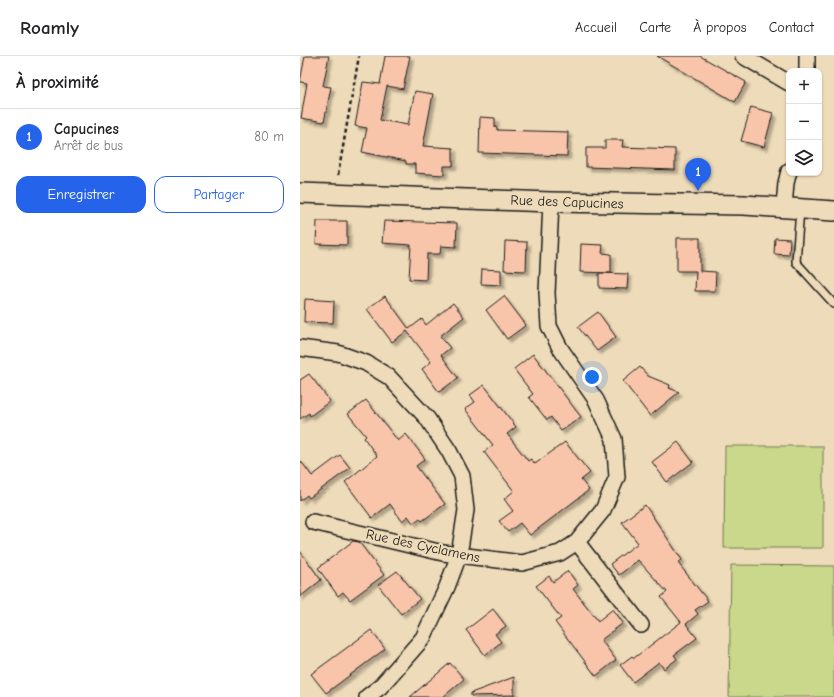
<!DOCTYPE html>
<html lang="fr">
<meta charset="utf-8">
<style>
:root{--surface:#fff;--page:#f6f6f6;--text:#202124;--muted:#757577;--line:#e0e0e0;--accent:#2563eb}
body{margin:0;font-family:"Comic Neue",sans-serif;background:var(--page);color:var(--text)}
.controls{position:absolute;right:12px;top:12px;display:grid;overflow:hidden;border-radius:8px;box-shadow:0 1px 3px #0004}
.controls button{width:36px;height:36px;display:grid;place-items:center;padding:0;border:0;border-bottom:1px solid var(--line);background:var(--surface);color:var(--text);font:20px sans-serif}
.you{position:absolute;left:292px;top:321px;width:14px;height:14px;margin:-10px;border:3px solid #fff;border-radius:50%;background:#1a73e8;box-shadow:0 0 0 6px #1a73e833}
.badge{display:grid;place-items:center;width:26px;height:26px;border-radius:50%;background:var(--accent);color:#fff;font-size:13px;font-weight:700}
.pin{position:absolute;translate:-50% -33px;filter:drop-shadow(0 1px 2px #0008)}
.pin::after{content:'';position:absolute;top:21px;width:14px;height:12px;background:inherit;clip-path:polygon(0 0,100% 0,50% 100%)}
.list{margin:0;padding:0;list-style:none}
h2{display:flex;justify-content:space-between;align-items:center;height:52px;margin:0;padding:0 16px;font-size:17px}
h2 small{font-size:13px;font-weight:400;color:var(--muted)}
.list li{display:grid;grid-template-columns:26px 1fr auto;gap:12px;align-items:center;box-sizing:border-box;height:56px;padding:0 16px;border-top:1px solid var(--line)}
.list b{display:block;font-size:15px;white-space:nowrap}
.list p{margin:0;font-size:13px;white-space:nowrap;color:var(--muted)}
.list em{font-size:13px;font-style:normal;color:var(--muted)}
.actions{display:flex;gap:8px;padding:12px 16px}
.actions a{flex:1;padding:9px 0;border:1px solid var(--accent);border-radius:12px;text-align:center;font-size:14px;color:var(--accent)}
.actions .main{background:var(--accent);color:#fff}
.icon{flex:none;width:22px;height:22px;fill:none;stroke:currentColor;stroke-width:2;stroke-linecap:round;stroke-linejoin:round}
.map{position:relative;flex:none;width:534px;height:641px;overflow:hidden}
header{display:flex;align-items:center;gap:24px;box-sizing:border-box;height:56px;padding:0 20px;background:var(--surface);border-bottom:1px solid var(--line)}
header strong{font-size:19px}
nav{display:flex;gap:22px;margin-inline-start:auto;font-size:14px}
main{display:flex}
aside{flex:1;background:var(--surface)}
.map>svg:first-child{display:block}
.garden{fill:#c9d88b;stroke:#727a54}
.building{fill:#f9c5aa;stroke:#1c1c1c;filter:url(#shadow)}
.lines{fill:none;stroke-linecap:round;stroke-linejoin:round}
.service-casing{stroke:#1c1c1c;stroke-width:10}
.minor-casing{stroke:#1c1c1c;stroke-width:18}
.tertiary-casing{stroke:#1c1c1c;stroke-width:22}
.path{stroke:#1c1c1c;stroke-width:2.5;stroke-dasharray:4 3;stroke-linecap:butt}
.service{stroke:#eedbb9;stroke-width:7}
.minor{stroke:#eedbb9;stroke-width:15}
.tertiary{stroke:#eedbb9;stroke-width:19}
.labels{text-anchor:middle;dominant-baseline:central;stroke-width:4;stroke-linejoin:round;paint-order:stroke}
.street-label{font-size:14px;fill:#1c1c1c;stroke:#eedbb9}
</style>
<header>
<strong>Roamly</strong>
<nav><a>Accueil</a><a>Carte</a><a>À propos</a><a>Contact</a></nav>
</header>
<main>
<aside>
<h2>À proximité<small></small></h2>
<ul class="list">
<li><span class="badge">1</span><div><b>Capucines</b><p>Arrêt de bus</p></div><em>80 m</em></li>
</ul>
<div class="actions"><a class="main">Enregistrer</a><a>Partager</a></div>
</aside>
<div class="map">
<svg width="534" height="641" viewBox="0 0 534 641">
<defs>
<filter id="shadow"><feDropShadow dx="3.5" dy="3.5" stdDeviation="1" flood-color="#0004"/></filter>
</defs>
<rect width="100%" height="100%" fill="#eedbb9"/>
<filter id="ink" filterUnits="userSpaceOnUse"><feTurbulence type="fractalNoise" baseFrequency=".025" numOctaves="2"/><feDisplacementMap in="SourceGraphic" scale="8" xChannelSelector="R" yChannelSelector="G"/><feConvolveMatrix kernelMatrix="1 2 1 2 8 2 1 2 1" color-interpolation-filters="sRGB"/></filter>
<g filter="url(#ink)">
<path class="garden" d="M425,390H523V492H424Z
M431,509L534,510V641H429Z"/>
<path class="building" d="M5,0H29L23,30L31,31L24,66L1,62L7,27L0,26Z
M85,0H110L103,33L87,30L80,64L108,69L115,35L133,38L123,90L153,92V110H144V119L115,117V108H106V105L62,96L67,72L55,70L63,26L80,28Z
M357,0H400L446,26L435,46Z
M451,51L473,57L464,91L441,85Z
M180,61L195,62V71L197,72V74L268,76L267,100L179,97Z
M305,84H323L322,91L375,93V114L286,111V92H305Z
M17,165H47V189L16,188Z
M84,165L157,167L156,191L141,190L140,198H127L126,224L109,223L111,189L82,187Z
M377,182H400V215L416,216L415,235H395L396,215H377Z
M475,182L490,183L489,199L474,198Z
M205,185L227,186L226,215L204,214Z
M281,188L303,189L302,197L311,198V217L280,216Z
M182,213L201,214V229L181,228Z
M299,217L328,218L327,233L299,232Z
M85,240L109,273L122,263L126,269L153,247L164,261L140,280L150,292L141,299L158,322L139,336L122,313L131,306L107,275L92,286L67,253Z
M204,240L226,269L207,283L186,254Z
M5,243L34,245L33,267L4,266Z
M298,256L316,281L297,295L278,271Z
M233,298L281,361L261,375L251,361L247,364L229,341L233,338L214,313Z
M340,311L348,320L370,329L369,332L379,336L350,360L323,325Z
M9,318L30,345L10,360L9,357L0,363V324Z
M184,329L216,371L207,378L228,405L231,403L235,408L265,386L290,417L281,424L289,434L230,479L220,467L208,476L199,465L213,455L204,443L214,435L184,396L193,389L165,353L175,346L170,339Z
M66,344L98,385L106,378L125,403L116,410L145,448L122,465L120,462L113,467L108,460L102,465L90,448L72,462L45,426L77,400L64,382L66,380L48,358Z
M378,386L393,406L367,426L352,406Z
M40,399L50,412L9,442L7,439L0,445V404L12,420Z
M345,449L382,504L378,507L408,545L395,554L398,558L386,568L397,582L374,599L377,603L364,613L359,606L333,626L320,609L332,600L334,602L381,566L361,541L367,536L338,504L319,519L310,508L338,487L322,466Z
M53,485L59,486L84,519L50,544L43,536L38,540L18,512Z
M0,495L21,524L0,541Z
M97,515L120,543L101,558L78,529Z
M268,515L278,529L273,533L298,565L313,553L323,567L301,584L316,604L296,620L255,566L261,562L236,530L249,520L253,526Z
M193,553L206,570L195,578L201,586L185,599L166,574Z
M71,574L85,593L26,637L11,618Z
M150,607L164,623L143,641H110Z
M214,621V639L171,640V637Z"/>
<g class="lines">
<g class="service-casing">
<path id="service" d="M500,153L496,206L534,248"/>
</g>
<g class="minor-casing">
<path id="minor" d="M443,0L489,27
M507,15V0
M484,151L486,127L489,115
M0,292L38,297L66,307L89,321L127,362L149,395L162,420L166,454L159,499L147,531L123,582L80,631L67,641
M13,466L143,497L222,507L260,497L277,486L303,454L317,421L314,383L296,344L260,292L249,270L247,237L251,146
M277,486L341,569"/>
</g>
<g class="tertiary-casing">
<path id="tertiary" d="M0,137L251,146L444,149L534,155"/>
</g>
<path class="path" d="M38,119L59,0"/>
<use href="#service" class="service"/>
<use href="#minor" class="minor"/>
<use href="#tertiary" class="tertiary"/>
</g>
</g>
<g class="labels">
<g class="street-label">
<text transform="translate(267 146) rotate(2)">Rue des Capucines</text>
<text transform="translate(123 490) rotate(12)">Rue des Cyclamens</text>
</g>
</g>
</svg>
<div class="controls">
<button>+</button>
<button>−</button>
<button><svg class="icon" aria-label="layers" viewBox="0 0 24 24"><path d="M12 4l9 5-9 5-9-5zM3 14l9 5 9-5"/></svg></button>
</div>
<div class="you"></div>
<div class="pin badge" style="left:398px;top:135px">1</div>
</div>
</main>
